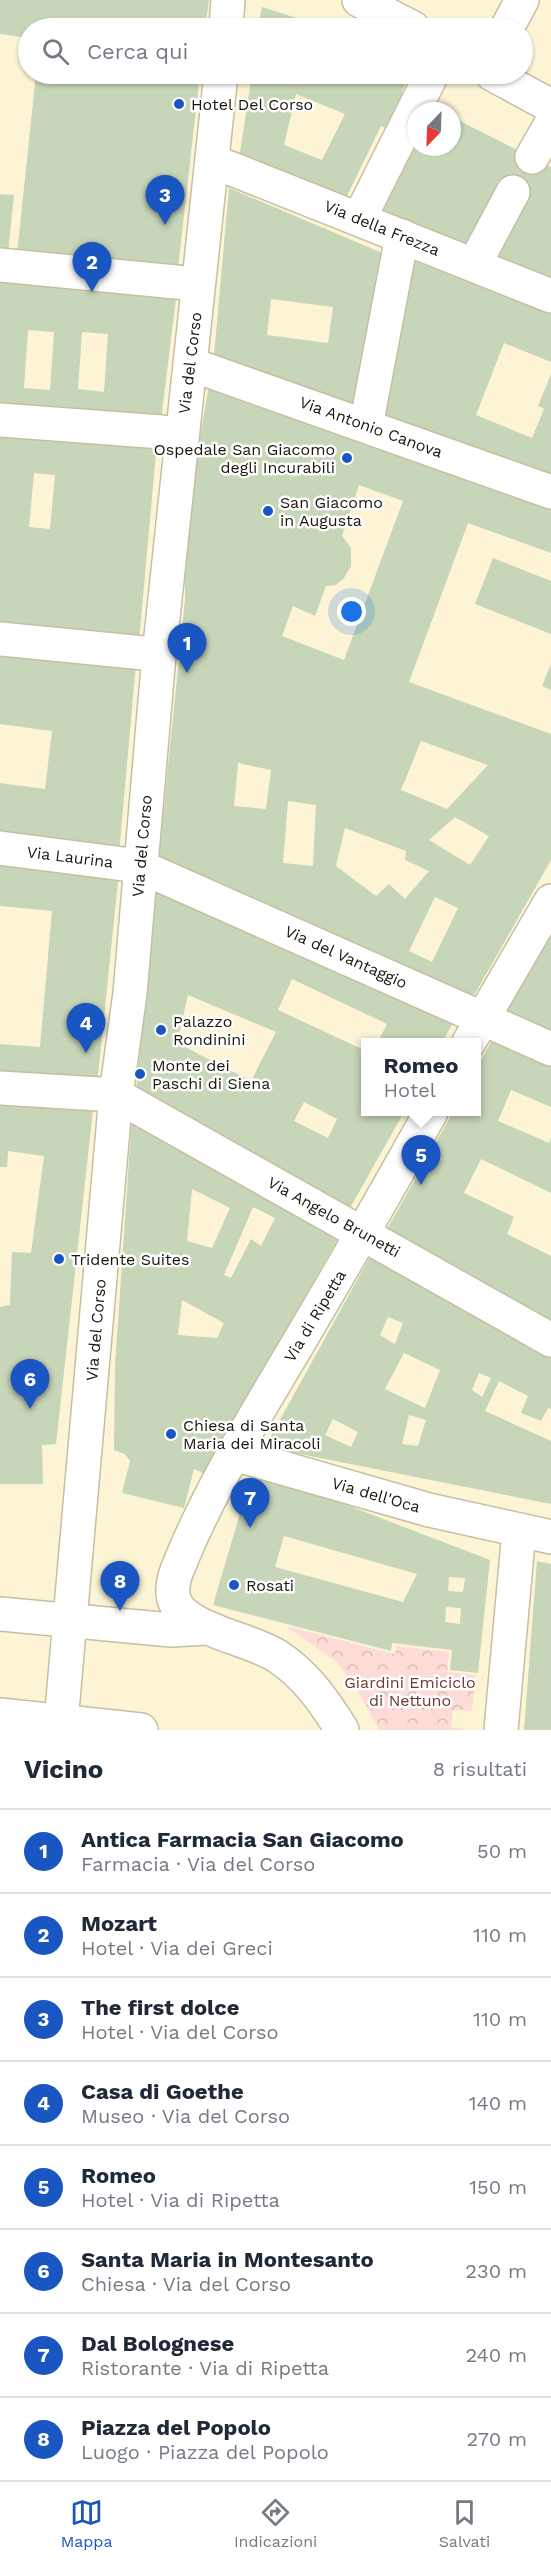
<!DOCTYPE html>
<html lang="it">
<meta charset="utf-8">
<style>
:root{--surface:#fff;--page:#f2f2f3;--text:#1f2937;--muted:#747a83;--line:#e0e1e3;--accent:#1a56c2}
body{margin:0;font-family:"Work Sans",sans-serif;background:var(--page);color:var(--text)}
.compass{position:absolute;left:407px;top:102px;width:54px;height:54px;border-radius:50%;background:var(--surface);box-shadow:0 2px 4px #0004;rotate:203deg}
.you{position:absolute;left:352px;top:612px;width:21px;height:21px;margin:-15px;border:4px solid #fff;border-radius:50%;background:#1a73e8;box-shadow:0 0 0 9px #1a73e833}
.badge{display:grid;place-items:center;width:39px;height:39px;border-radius:50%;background:var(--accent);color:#fff;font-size:20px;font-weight:700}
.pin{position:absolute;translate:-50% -50px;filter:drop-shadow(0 2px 3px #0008)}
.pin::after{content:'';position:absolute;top:32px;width:21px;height:18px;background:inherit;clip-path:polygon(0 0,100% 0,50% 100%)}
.popup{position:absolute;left:361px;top:1038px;width:120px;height:78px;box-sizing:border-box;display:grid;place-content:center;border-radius:0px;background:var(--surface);filter:drop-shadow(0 2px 4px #0005);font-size:20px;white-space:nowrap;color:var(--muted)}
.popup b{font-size:22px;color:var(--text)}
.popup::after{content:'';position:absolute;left:50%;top:100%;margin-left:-12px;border:12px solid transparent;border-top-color:var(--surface)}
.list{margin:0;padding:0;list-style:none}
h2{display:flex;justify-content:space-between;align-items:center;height:78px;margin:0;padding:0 24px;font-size:26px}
h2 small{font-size:20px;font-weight:400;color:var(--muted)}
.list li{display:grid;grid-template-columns:39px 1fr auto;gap:18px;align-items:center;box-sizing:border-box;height:84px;padding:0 24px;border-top:2px solid var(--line)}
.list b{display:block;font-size:22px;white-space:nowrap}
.list p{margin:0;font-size:20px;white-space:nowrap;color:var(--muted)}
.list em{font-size:20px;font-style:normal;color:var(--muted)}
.icon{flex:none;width:33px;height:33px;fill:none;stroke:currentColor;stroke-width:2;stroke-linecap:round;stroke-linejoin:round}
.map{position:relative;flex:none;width:551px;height:1730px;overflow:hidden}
.search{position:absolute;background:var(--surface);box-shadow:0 2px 4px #0004;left:18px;right:18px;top:18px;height:66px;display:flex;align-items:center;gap:15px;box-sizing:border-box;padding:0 21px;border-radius:33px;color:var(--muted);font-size:22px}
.sheet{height:750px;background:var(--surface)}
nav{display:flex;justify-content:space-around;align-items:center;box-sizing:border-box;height:84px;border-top:2px solid var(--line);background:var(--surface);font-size:16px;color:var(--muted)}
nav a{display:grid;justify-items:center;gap:3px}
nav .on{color:var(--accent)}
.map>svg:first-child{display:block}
.park{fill:url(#park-crowns)}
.building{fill:#c7d5b8;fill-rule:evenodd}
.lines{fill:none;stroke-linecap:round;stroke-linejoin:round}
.minor-casing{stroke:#c6bfa1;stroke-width:36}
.minor{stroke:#fff;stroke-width:33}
.poi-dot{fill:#1a56c2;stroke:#fff;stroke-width:2}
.labels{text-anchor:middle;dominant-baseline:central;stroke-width:5;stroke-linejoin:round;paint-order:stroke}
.poi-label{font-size:16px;fill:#19170c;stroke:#fff;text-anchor:start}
.street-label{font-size:16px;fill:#19170c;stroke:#fff}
.park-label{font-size:16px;fill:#6b3a33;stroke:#fff}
</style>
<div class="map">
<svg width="551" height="1730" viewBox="0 0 551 1730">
<defs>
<pattern id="park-crowns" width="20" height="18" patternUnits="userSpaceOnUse" patternTransform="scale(1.5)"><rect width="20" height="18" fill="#fddcd7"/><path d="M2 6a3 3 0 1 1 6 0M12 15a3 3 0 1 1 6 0" fill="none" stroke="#d8bcb7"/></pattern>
</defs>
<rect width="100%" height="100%" fill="#fcf4d5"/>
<path class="park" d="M285,1626L395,1654L396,1646L449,1652L447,1672L475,1675L472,1711L453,1710L451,1727L469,1730H379L358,1691L337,1662Z"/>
<path class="building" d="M0,0H209L205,28H28V38L0,34Z
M262,7L328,28H258Z
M36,74H200L178,268L17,254Z
M252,74H409L402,92L440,111H416V147H452V117L551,167V284L378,213L415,143L381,126L345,200L239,159ZM296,94L345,114L322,160L284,145Z
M229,188L382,253L358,409L214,356ZM271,299L333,307L328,343L267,335Z
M0,194L14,195L8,252L0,251Z
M407,258L551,314V362L504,343L476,415L532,438L544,409L538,406L551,374V478L379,414Z
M0,274L177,290L161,420L0,407ZM28,330L54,332L50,390L24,388ZM82,332L108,334L104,392L78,389Z
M209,385L551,507V553L468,523L409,682L551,734V860L472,999L158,865L185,599V556L192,484ZM359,485L403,501L344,660L282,636L293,606L315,616L326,586L336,585L344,578L351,566V548L342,536ZM421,741L488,765L447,809L401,790ZM238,763L271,770L266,809L234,806ZM288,801L316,805L313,866L283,863ZM455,817L489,836L470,865L429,840ZM345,828L406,851L405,860L429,871L405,899L389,884L376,896L336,866ZM435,897L458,908L432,962L409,951Z
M0,427L157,442L139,641L0,628ZM34,473L55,475L50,529L29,527Z
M493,558L551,581V634L475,604Z
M0,651L136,663L119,854L0,840V783L45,789L52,731L0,724Z
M551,664V690L542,686Z
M0,859L119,872L97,1085L0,1079V1044L40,1047L52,911L0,906Z
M157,884L456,1018L442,1042H378L387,1024L292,979L278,1010L366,1051V1112H404L349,1210L136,1091ZM188,995L276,1032L251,1081L177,1043ZM304,1102L337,1119L328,1138L294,1121Z
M551,932V1035L504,1013Z
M493,1038L551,1064V1107L511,1090L498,1121L549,1143L551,1137V1193L481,1159L464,1193L514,1217L507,1234L551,1256V1323L387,1229L453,1112H477V1068Z
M0,1096L94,1101L56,1444L42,1445L43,1484H0V1307L10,1305L12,1252L31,1253L44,1156L8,1151L7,1167H0Z
M132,1116L343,1230L235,1419L207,1475L194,1469L184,1508L122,1493L130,1461L125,1454L114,1450L115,1366ZM192,1189L230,1208L212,1248L187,1241ZM253,1207L275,1218L261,1246L251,1239L231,1278L224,1275ZM182,1300L224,1323L217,1338L178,1335Z
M372,1253L551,1355V1409L548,1408L541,1421L521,1413L528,1396L499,1381L485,1411L551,1441V1504L265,1447ZM388,1317L403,1323L395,1344L380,1335ZM404,1353L440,1370L425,1408L385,1389ZM479,1373L491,1378L482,1397L472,1390ZM409,1415L426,1420L418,1446L402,1444ZM333,1419L358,1432L351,1447L325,1435Z
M253,1469L490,1560L478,1673L450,1670L452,1650L392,1643L391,1651L213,1605ZM284,1536L417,1574L403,1602L275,1567ZM449,1577L465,1578L463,1592L448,1591ZM446,1607L461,1608L460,1624L445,1622Z
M537,1561L551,1564V1730H524Z"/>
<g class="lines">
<g class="minor-casing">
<path id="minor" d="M359,0L413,28
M226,28L228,0
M507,28L522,0
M492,74L551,106
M532,157L551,124
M212,161L551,296
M359,219L432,74
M0,265L186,283
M474,265L513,192
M190,364L551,492
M0,420L162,432
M366,426L402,236
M0,639L144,653
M0,848L139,866L551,1049
M469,1042L551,901
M0,1088L116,1095L551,1340
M234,1454L429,1510L551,1537
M0,1614L171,1630L206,1628
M0,1715L141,1730
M61,1722L116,1095L130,993L159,655L221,74
M342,1730C324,1701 306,1675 277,1656C251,1639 187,1630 175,1602C170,1590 175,1574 180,1563C210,1489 255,1416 296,1347C342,1269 387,1191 431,1112
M501,1730L519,1531"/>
</g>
<use href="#minor" class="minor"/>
</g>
<g class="poi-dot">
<circle cx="179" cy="104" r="6"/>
<circle cx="347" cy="458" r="6"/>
<circle cx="268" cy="511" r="6"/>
<circle cx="161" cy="1030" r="6"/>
<circle cx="140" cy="1074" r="6"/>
<circle cx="59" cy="1259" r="6"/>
<circle cx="171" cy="1434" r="6"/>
<circle cx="234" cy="1585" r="6"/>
</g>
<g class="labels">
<g class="poi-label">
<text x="191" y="104">Hotel Del Corso</text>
<text x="335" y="449" text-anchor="end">Ospedale San Giacomo<tspan x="335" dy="18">degli Incurabili</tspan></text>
<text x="280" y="502">San Giacomo<tspan x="280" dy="18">in Augusta</tspan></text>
<text x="173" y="1021">Palazzo<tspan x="173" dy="18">Rondinini</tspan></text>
<text x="152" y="1065">Monte dei<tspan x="152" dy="18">Paschi di Siena</tspan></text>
<text x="71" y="1259">Tridente Suites</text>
<text x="183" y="1425">Chiesa di Santa<tspan x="183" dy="18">Maria dei Miracoli</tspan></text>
<text x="246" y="1585">Rosati</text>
</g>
<g class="street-label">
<text transform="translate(382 228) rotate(22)">Via della Frezza</text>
<text transform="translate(190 363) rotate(-83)">Via del Corso</text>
<text transform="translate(371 427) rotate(20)">Via Antonio Canova</text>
<text transform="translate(142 846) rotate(-85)">Via del Corso</text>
<text transform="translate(70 857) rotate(7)">Via Laurina</text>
<text transform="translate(346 957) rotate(24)">Via del Vantaggio</text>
<text transform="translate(334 1217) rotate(29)">Via Angelo Brunetti</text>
<text transform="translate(315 1316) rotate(-59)">Via di Ripetta</text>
<text transform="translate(96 1330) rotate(-85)">Via del Corso</text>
<text transform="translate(376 1495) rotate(16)">Via dell'Oca</text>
</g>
<g class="park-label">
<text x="410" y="1682">Giardini Emiciclo<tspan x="410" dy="18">di Nettuno</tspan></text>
</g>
</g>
</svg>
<svg class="compass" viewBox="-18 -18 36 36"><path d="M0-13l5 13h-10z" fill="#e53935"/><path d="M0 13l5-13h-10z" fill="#747a83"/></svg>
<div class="you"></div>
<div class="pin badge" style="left:187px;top:673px">1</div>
<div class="pin badge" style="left:92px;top:292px">2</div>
<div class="pin badge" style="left:165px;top:225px">3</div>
<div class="pin badge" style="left:86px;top:1053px">4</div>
<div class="pin badge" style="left:421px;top:1185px">5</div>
<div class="popup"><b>Romeo</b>Hotel</div>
<div class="pin badge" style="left:30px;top:1409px">6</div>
<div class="pin badge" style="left:250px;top:1528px">7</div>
<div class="pin badge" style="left:120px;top:1611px">8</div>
<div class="search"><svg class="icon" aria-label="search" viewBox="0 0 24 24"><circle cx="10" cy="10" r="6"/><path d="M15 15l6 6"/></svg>Cerca qui</div>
</div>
<section class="sheet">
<h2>Vicino<small>8 risultati</small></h2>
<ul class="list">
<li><span class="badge">1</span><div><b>Antica Farmacia San Giacomo</b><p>Farmacia · Via del Corso</p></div><em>50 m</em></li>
<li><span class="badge">2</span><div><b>Mozart</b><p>Hotel · Via dei Greci</p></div><em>110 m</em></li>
<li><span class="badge">3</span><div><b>The first dolce</b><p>Hotel · Via del Corso</p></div><em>110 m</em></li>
<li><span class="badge">4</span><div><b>Casa di Goethe</b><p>Museo · Via del Corso</p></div><em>140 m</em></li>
<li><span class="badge">5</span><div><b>Romeo</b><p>Hotel · Via di Ripetta</p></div><em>150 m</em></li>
<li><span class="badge">6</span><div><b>Santa Maria in Montesanto</b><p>Chiesa · Via del Corso</p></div><em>230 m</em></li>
<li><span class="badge">7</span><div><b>Dal Bolognese</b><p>Ristorante · Via di Ripetta</p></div><em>240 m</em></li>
<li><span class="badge">8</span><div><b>Piazza del Popolo</b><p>Luogo · Piazza del Popolo</p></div><em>270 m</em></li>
</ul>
</section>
<nav>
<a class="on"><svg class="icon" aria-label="map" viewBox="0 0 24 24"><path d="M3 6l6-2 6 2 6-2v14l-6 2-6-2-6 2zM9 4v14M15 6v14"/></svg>Mappa</a>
<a><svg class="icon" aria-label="directions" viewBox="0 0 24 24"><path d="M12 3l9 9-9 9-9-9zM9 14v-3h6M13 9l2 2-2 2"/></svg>Indicazioni</a>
<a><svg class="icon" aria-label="saved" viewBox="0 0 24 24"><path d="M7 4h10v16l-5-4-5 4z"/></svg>Salvati</a>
</nav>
